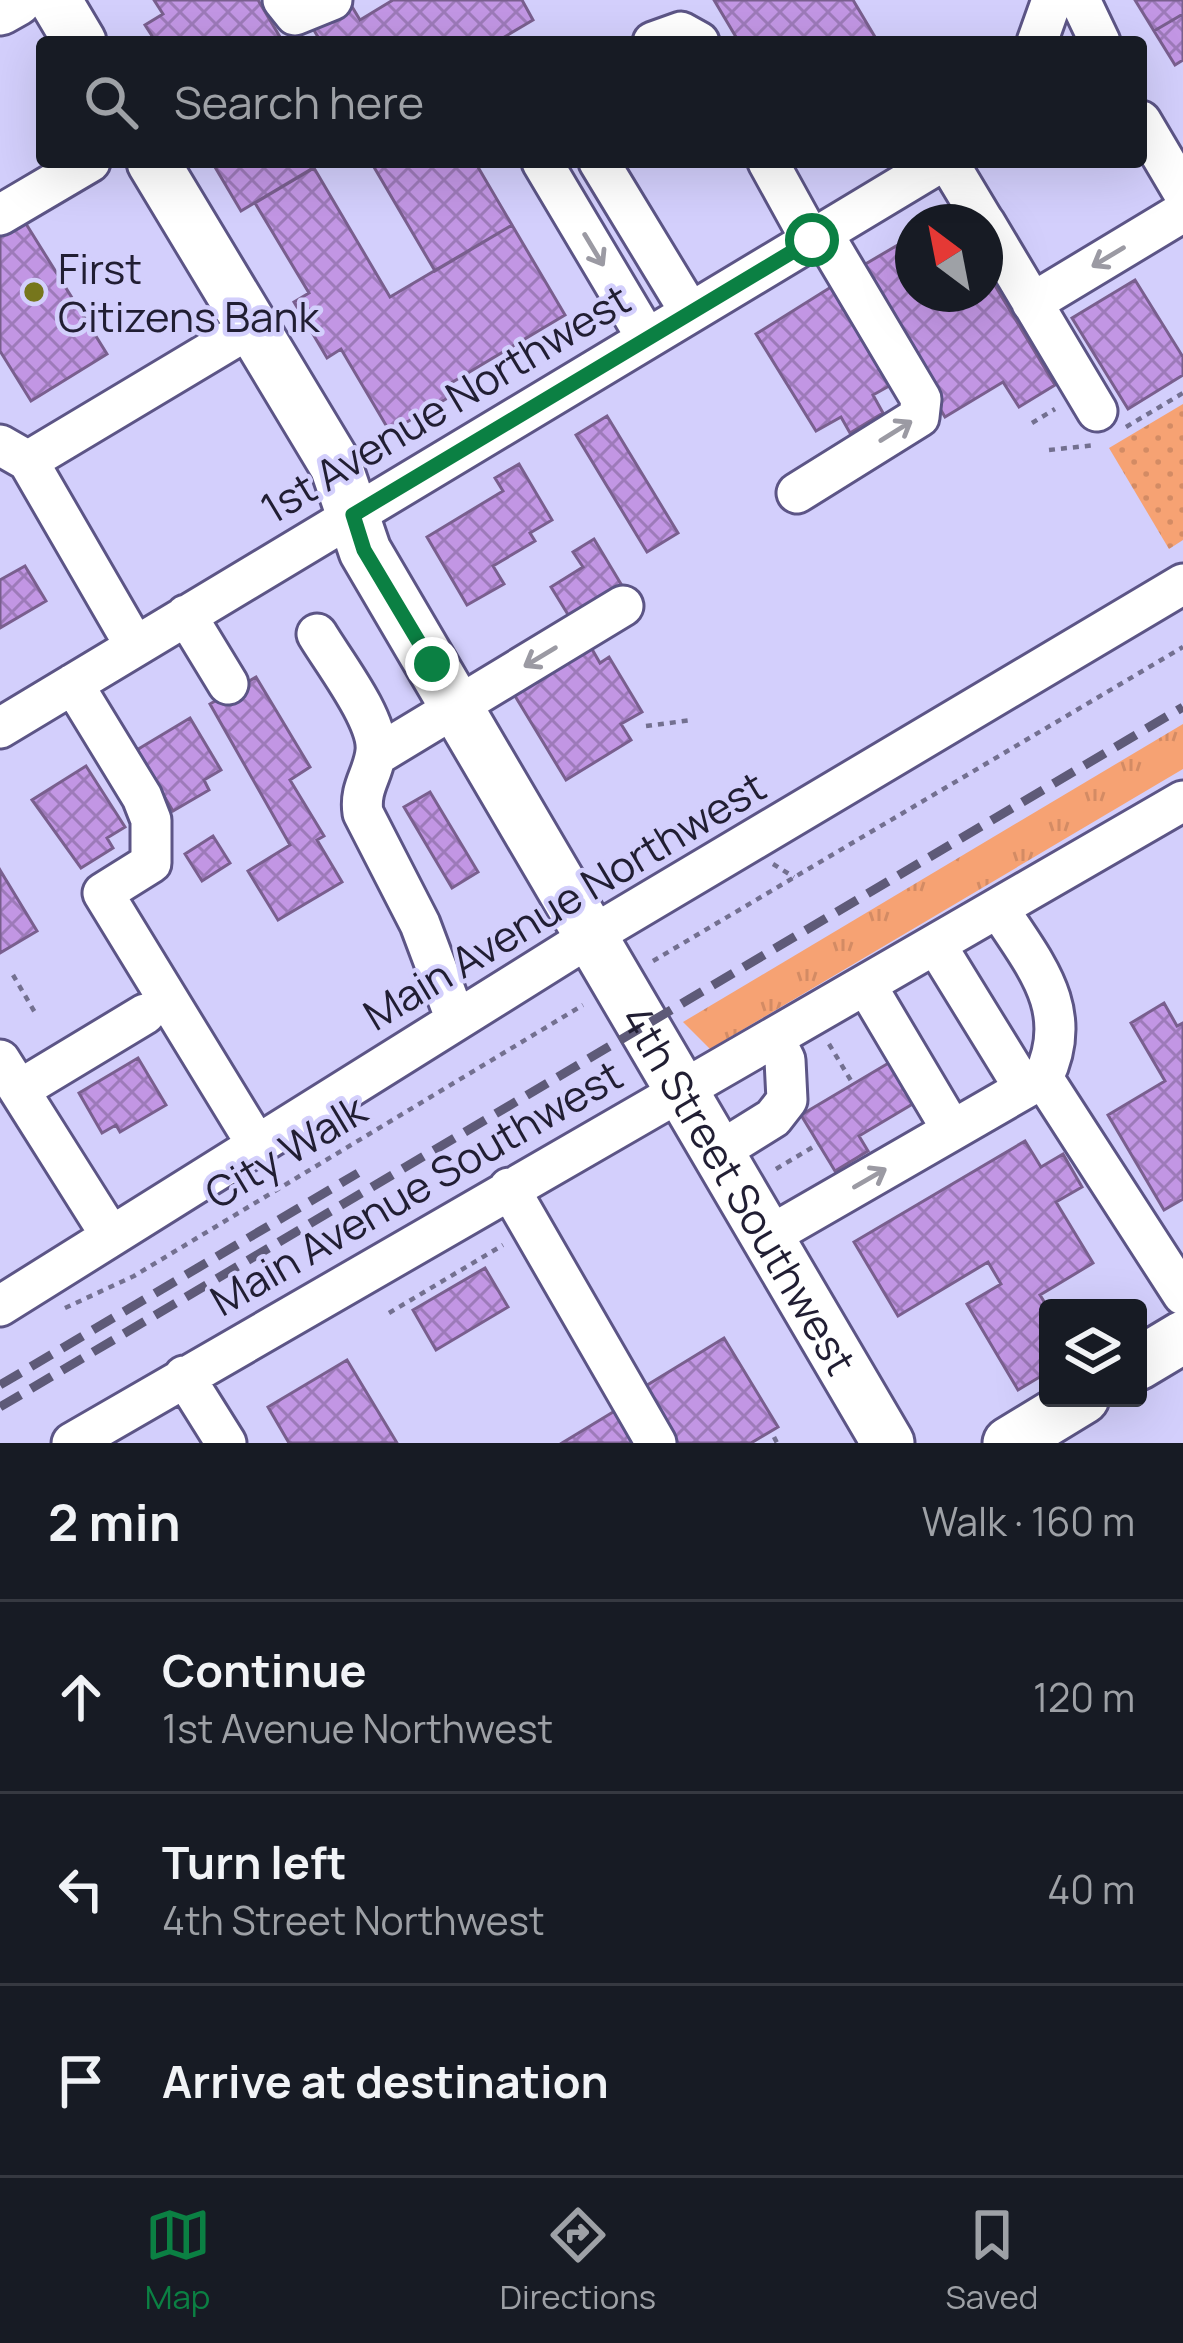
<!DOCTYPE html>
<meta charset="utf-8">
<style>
:root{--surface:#171b24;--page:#20242c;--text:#f1f3f6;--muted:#9ea1a6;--line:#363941;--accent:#0b8043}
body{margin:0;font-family:Manrope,sans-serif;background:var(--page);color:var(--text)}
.controls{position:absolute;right:36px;bottom:36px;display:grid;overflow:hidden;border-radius:12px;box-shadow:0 12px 48px #0002}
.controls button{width:108px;height:108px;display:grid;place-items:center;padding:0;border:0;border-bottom:3px solid var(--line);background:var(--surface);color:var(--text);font:60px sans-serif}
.compass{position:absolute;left:895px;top:204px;width:108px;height:108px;border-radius:50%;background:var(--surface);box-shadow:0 12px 48px #0002;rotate:328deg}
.stop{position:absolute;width:36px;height:36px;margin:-27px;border:9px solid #0b8043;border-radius:50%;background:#fff}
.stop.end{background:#0b8043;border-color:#fff;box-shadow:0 3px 12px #0008}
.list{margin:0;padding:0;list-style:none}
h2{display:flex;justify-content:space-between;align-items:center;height:156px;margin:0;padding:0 48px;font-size:51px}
h2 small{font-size:39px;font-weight:400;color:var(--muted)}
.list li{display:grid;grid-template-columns:78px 1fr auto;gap:36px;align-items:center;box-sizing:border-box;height:192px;padding:0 48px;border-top:3px solid var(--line)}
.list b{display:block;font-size:45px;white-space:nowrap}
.list p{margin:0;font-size:39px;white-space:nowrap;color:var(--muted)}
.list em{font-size:39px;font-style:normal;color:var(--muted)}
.icon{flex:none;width:66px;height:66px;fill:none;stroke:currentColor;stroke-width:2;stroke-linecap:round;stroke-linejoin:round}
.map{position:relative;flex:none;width:1183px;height:1443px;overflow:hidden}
.search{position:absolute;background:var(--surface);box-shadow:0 12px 48px #0002;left:36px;right:36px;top:36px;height:132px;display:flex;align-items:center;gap:30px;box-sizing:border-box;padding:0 42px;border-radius:12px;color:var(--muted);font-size:45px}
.sheet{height:732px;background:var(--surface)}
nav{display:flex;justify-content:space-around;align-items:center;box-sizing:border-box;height:168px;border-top:3px solid var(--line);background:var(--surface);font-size:33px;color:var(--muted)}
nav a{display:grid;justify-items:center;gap:6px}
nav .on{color:var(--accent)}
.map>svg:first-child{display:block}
.grass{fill:url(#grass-tufts)}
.park{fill:url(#park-dots)}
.building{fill:url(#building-cross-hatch);stroke:#795f8e;stroke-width:3}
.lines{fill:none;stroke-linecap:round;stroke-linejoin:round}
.minor-casing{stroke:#5c5586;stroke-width:45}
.major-casing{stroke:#5c5586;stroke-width:57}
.path{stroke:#737090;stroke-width:4.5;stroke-dasharray:6 6;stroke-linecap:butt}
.minor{stroke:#fff;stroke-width:39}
.major{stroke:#fff;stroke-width:51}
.rail{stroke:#5e5a78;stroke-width:9;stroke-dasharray:24 12;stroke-linecap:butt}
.oneway{stroke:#9b9aa3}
.route{stroke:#0b8043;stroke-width:15}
.poi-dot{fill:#76761c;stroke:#d3cffc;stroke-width:4.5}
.labels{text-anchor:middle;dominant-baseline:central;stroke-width:9;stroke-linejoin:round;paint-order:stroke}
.poi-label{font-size:42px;fill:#211e33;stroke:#d3cffc;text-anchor:start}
.street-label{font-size:42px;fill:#211e33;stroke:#d3cffc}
</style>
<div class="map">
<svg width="1183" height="1443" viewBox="0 0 1183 1443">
<defs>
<pattern id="grass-tufts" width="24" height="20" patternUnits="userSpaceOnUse" patternTransform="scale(3)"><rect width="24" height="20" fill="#f6a273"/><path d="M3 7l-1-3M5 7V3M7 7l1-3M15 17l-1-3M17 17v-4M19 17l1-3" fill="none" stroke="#d38b64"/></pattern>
<pattern id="park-dots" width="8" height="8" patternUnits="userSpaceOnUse" patternTransform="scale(3)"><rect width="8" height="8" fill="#f6a273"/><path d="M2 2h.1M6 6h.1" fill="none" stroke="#d38b64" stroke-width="1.8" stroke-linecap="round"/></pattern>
<pattern id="building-cross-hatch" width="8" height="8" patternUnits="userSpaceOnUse" patternTransform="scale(3)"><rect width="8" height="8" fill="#c296e4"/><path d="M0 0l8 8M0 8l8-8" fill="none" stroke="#9d7ab9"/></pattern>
</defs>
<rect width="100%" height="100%" fill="#d3cffc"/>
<path class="grass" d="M1183,724V769L710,1049L683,1022Z"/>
<path class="park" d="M1183,404V540L1169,549L1109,448Z"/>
<path class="building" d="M154,0H258L283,42H156L145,25L163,14Z
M296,0H348L360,20L393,0H522L533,20L496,42H321Z
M714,0H853L878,42H739Z
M1135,0H1183V14L1154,31Z
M1183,14V60L1175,65L1154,31Z
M212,162H323L241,211Z
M371,162H475L512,225L435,271Z
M314,168L390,297L512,225L565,315L446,386L451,396L390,432L341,349L327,358L294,302L309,293L255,203Z
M23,219L107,354L31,401L0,351V233Z
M913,236V294H985V269L1055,385L1019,407L1003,382L945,417L857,269Z
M1135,280L1183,357V375L1128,409L1072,318Z
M839,282L898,381L873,395L883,413L850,433L841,417L816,431L756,334Z
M607,416L678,533L647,552L576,435Z
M519,464L552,520L530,533L535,541L493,566L504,584L467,605L427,537L503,491L495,478Z
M594,539L624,589L572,621L551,587L583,567L573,552Z
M25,566L46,601L0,628V580Z
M589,644L600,663L609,657L642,712L621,724L631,740L566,780L512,691Z
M256,677L310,767L290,780L324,836L317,840L342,882L278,920L248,871L290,845L210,704Z
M190,718L221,770L204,780L209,790L173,811L161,791L155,796L130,754Z
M86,766L125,827L107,838L113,848L81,868L32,800Z
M430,792L478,872L452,888L404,807Z
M213,836L230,863L202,881L185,854Z
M0,870L37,931L0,953Z
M1164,1003L1177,1026L1183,1023V1199L1164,1210L1108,1115L1165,1081L1131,1023Z
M138,1058L166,1105L120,1132L116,1125L102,1133L79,1093Z
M892,1061L916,1102L859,1136L868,1151L835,1171L801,1115Z
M1025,1141L1041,1167L1063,1154L1082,1187L1056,1202L1093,1263L1040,1295L1048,1308V1372L1018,1390L967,1304L1001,1284L988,1262L898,1316L854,1242Z
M485,1268L508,1307L436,1350L413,1310Z
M724,1338L778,1427L751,1443H678L644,1387Z
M347,1360L397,1443H289L268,1407Z
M618,1409L639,1443H562Z"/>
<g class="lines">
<g class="minor-casing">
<path id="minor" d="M283,0L295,15L332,0
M1080,0L1100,42
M653,42L681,32L699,42
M1037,42L1052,0
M1141,121L1183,192
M542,162L646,337
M599,162L690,312
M768,162L811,240
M948,162L984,222
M0,215L90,162
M985,223L1097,411
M1032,303L1183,212
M0,445L28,461L135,646
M28,461L252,327
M797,493L919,417L921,399L823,234
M186,615L228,684
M317,634C333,661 379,720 376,751C374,774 359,787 363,813L420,924L456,1020
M73,684L142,797L151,820V863L103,893L257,1145
M0,728L941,162
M377,755L623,606
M998,908C1035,965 1076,1010 1043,1078
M936,945L1024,1088
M866,985L952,1130
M0,1060L111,1236
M19,1090L145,1014
M720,1151L773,1118L787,1100L785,1060L775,1040
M509,1188L656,1443
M769,1236L1043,1078L1183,1295
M0,1306L593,935L1183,584
M184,1376L226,1443
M72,1443L1183,801"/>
</g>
<g class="major-casing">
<g id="major">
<path d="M55,0L80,42"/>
<path d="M0,9L16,0"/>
<path id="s1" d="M153,162L336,466L365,551L888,1443"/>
<path d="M1138,1364L1183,1337"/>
<path d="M1009,1443L1083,1398"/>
</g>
</g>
<path class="path" d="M1032,423L1055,409
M1126,427L1183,393
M1049,450L1096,445
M646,726L692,720
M773,864L794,877
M653,961L1183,647
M13,975L37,1016
M829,1044L853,1084
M776,1169L818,1144
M65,1308L134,1276L583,1005
M389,1313L503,1245
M774,1437L777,1443"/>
<use href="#minor" class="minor"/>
<use href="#major" class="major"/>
<path class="rail" d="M0,1385L358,1173
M0,1407L1183,707"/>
</g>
<defs><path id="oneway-shaft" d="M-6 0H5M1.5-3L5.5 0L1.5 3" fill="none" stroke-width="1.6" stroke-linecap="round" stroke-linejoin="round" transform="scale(3)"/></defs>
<g class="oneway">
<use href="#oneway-shaft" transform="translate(594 250) rotate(59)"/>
<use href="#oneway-shaft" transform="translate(1108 257) rotate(149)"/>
<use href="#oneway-shaft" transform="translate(896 431) rotate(-32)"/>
<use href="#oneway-shaft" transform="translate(540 657) rotate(149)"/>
<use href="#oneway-shaft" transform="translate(870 1178) rotate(-30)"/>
</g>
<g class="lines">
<path class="route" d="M432,664L364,550L353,515L812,240"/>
</g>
<circle class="poi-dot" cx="34" cy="292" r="12"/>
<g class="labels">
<g class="poi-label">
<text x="58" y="268">First<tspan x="58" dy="48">Citizens Bank</tspan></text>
</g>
<g class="street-label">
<text transform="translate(445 403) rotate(-31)">1st Avenue Northwest</text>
<text transform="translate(564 900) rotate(-31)">Main Avenue Northwest</text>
<text transform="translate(285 1151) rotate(-31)">City Walk</text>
<text transform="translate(416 1187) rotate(-30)">Main Avenue Southwest</text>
<text stroke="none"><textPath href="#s1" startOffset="1185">4th Street Southwest</textPath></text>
</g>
</g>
</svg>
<div class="controls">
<button><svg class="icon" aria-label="layers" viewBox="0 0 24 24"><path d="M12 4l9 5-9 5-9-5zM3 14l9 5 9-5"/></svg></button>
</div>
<svg class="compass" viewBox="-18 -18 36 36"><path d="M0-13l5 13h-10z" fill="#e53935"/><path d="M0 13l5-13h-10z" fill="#9ea1a6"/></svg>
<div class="stop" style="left:812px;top:240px"></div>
<div class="stop end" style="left:432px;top:664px"></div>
<div class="search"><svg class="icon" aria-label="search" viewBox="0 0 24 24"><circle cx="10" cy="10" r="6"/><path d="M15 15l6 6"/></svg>Search here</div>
</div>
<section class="sheet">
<h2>2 min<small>Walk · 160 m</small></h2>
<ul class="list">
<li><svg class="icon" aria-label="ahead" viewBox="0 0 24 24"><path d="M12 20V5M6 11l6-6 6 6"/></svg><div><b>Continue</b><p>1st Avenue Northwest</p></div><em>120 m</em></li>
<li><svg class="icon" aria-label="left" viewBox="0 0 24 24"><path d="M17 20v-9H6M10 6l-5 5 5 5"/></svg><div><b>Turn left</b><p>4th Street Northwest</p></div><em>40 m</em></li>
<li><svg class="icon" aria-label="arrive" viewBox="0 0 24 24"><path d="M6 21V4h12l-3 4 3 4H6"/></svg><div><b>Arrive at destination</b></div></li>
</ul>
</section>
<nav>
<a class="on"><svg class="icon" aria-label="map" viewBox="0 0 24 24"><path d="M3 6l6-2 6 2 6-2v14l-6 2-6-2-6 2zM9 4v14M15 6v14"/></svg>Map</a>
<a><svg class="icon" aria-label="directions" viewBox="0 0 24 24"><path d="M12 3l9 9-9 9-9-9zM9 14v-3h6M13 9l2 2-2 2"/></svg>Directions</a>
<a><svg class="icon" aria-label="saved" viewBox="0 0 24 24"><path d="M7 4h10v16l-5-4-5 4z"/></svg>Saved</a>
</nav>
